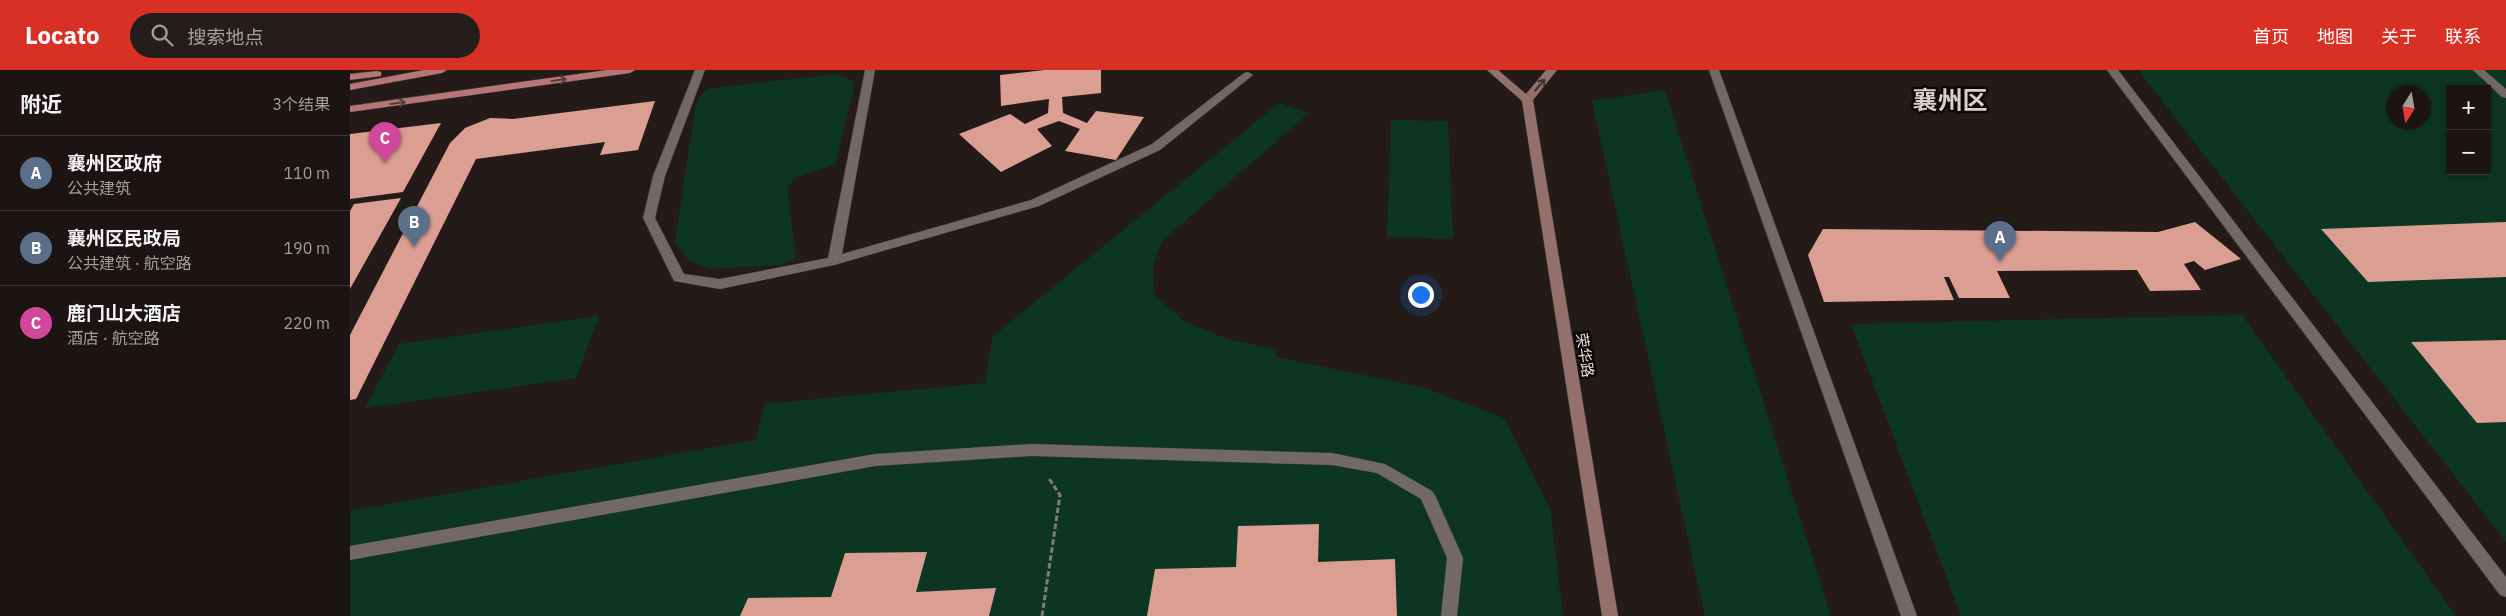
<!DOCTYPE html>
<html lang="zh">
<meta charset="utf-8">
<style>
:root{--surface:#1b1412;--page:#241d1b;--text:#f1f3f6;--muted:#a09e9f;--line:#393332;--accent:#d93025}
body{margin:0;font-family:"IBM Plex Sans","Noto Sans SC",sans-serif;background:var(--page);color:var(--text)}
.controls{position:absolute;right:15px;top:15px;display:grid;overflow:hidden;border-radius:0px;box-shadow:0 2px 8px #0003}
.controls button{width:45px;height:45px;display:grid;place-items:center;padding:0;border:0;border-bottom:1px solid var(--line);background:var(--surface);color:var(--text);font:25px sans-serif}
.compass{position:absolute;left:2036px;top:15px;width:45px;height:45px;border-radius:50%;background:var(--surface);box-shadow:0 2px 8px #0003;rotate:191deg}
.you{position:absolute;left:1070px;top:224px;width:18px;height:18px;margin:-12px;border:4px solid #fff;border-radius:50%;background:#1a73e8;box-shadow:0 0 0 8px #1a73e833}
.badge{display:grid;place-items:center;width:32px;height:32px;border-radius:50%;background:var(--accent);color:#fff;font-size:16px;font-weight:700}
.pin{position:absolute;translate:-50% -41px;filter:drop-shadow(0 1px 2px #0008)}
.pin::after{content:'';position:absolute;top:26px;width:18px;height:15px;background:inherit;clip-path:polygon(0 0,100% 0,50% 100%)}
.list{margin:0;padding:0;list-style:none}
h2{display:flex;justify-content:space-between;align-items:center;height:65px;margin:0;padding:0 20px;font-size:21px}
h2 small{font-size:16px;font-weight:400;color:var(--muted)}
.list li{display:grid;grid-template-columns:32px 1fr auto;gap:15px;align-items:center;box-sizing:border-box;height:75px;padding:0 20px;border-top:1px solid var(--line)}
.list b{display:block;font-size:19px;white-space:nowrap}
.list p{margin:0;font-size:16px;white-space:nowrap;color:var(--muted)}
.list em{font-size:16px;font-style:normal;color:var(--muted)}
.icon{flex:none;width:28px;height:28px;fill:none;stroke:currentColor;stroke-width:2;stroke-linecap:round;stroke-linejoin:round}
.map{position:relative;flex:none;width:2156px;height:546px;overflow:hidden}
header{display:flex;align-items:center;gap:30px;box-sizing:border-box;height:70px;padding:0 25px;background:var(--accent);color:#fff}
header strong{font-size:24px}
nav{display:flex;gap:28px;margin-inline-start:auto;font-size:18px}
.search{width:350px;height:45px;background:var(--page);display:flex;align-items:center;gap:12px;box-sizing:border-box;padding:0 18px;border-radius:28px;color:var(--muted);font-size:19px}
main{display:flex}
aside{flex:1;background:var(--surface)}
.map>svg:first-child{display:block}
.green{fill:#0c3621;fill-rule:evenodd}
.building{fill:#db9e92}
.lines{fill:none;stroke-linecap:round;stroke-linejoin:round}
.service-casing{stroke:#3d3634;stroke-width:1}
.secondary-casing{stroke:#3d3634;stroke-width:1}
.primary-casing{stroke:#3d3634;stroke-width:1}
.path{stroke:#817a77;stroke-width:3;stroke-dasharray:5.5 2.5;stroke-linecap:butt}
.service{fill:#736964;fill-rule:evenodd}
.secondary{fill:#94706d;fill-rule:evenodd}
.primary{fill:#b57675;fill-rule:evenodd}
.oneway{stroke:#573938}
.oneway2{stroke:#41312f}
.labels{text-anchor:middle;dominant-baseline:central;stroke-width:5;stroke-linejoin:round;paint-order:stroke}
.street-label{font-size:15px;fill:#e6e0dd;stroke:#0a0706}
.town-label{font-size:25px;font-weight:bold;fill:#dacec9;stroke:#0a0706}
</style>
<header>
<strong>Locato</strong>
<div class="search"><svg class="icon" aria-label="search" viewBox="0 0 24 24"><circle cx="10" cy="10" r="6"/><path d="M15 15l6 6"/></svg>搜索地点</div>
<nav><a>首页</a><a>地图</a><a>关于</a><a>联系</a></nav>
</header>
<main>
<aside>
<h2>附近<small>3个结果</small></h2>
<ul class="list">
<li><span class="badge" style="background:#5c6f8a">A</span><div><b>襄州区政府</b><p>公共建筑</p></div><em>110 m</em></li>
<li><span class="badge" style="background:#5c6f8a">B</span><div><b>襄州区民政局</b><p>公共建筑 · 航空路</p></div><em>190 m</em></li>
<li><span class="badge" style="background:#d1479c">C</span><div><b>鹿门山大酒店</b><p>酒店 · 航空路</p></div><em>220 m</em></li>
</ul>
</aside>
<div class="map">
<svg width="2156" height="546" viewBox="0 0 2156 546">
<rect width="100%" height="100%" fill="#241b18"/>
<path class="green" d="M1788,0H2153L2156,3V472ZM2100,19H2137V101H2100ZM2044,22H2074V52H2044Z
M486,4L505,12L485,95L446,107L437,117L446,188L431,195L359,199L339,191L325,172L346,33L356,19Z
M1315,20L1481,546H1355L1242,31Z
M929,33L959,43L811,172L803,196L804,225L834,251L877,269L925,279L926,287L1075,318L1154,348L1200,439L1213,546H0V441L406,370L414,334L635,313L643,266Z
M1041,50L1098,51L1103,169L1037,167Z
M1892,245L2106,546H1611L1501,254Z
M249,246L226,308L15,338L49,274Z"/>
<path class="building" d="M694,0H751V23L712,27L713,43L737,53L746,41L794,47L766,90L715,81L730,59L709,51L687,59L702,76L651,102L609,64L660,44L675,54L698,43L699,29L651,36L650,5Z
M305,31L288,80L250,85L255,72L126,89L6,329L0,330V265L100,73L115,58L140,48L163,49Z
M91,53L53,122L0,129V64Z
M51,128L0,219V141L4,134Z
M1845,152L1891,189L1855,200L1844,191L1834,194L1851,220L1800,221L1787,200L1647,201L1660,228H1609L1599,207H1594L1604,230L1474,232L1458,185L1473,159L1808,162Z
M2156,152V207L2018,212L1971,159Z
M2156,270V352L2127,353L2061,272Z
M969,454L968,492L1045,489L1047,546H797L805,499L886,497L888,456Z
M577,482L566,522L646,518L639,546H390L398,528L481,527L495,483Z"/>
<g class="lines">
<g class="service-casing">
<path id="service" d="M345,0H355L315,106L305,148L334,204L370,209L478,188L515,0H525L492,184L681,130L802,74L894,3L898,2L903,5L810,80L689,136L484,195L370,219L324,211L293,148L303,106Z
M1359,0H1369L1567,546H1551Z
M1757,0H1768L2156,507V527L2150,525Z
M2123,0H2134L2156,19V28L2152,27Z
M681,374L982,383L1035,394L1082,421L1085,425L1113,488L1107,546H1091L1097,488L1071,429L1027,403L982,395L681,386L525,396L0,490V476L525,384Z"/>
</g>
<g class="secondary-casing">
<path id="secondary" d="M1137,0H1148L1176,24L1196,0H1207L1183,30L1268,546H1252L1172,31Z"/>
</g>
<g class="primary-casing">
<path id="primary" d="M74,0H97L92,3L0,20V14Z
M257,0H285L280,3L0,42V36Z
M27,1L31,2V6L0,10V4Z"/>
</g>
<path class="path" d="M692,546L710,425L698,407"/>
<use href="#service" class="service"/>
<use href="#secondary" class="secondary"/>
<use href="#primary" class="primary"/>
</g>
<defs><path id="oneway-shaft" d="M-6 0H5M1.5-3L5.5 0L1.5 3" fill="none" stroke-width="1.6" stroke-linecap="round" stroke-linejoin="round" transform="scale(1.25)"/></defs>
<g class="oneway">
<use href="#oneway-shaft" transform="translate(209 10) rotate(-8)"/>
<use href="#oneway-shaft" transform="translate(48 33) rotate(-8)"/>
</g>
<use class="oneway2" href="#oneway-shaft" transform="translate(1190 15) rotate(-50)"/>
<g class="labels">
<g class="street-label">
<text transform="translate(1235 285) rotate(81)">荣华路</text>
</g>
<g class="town-label">
<text x="1600" y="29">襄州区</text>
</g>
</g>
</svg>
<div class="controls">
<button>+</button>
<button>−</button>
</div>
<svg class="compass" viewBox="-18 -18 36 36"><path d="M0-13l5 13h-10z" fill="#e53935"/><path d="M0 13l5-13h-10z" fill="#a09e9f"/></svg>
<div class="you"></div>
<div class="pin badge" style="left:1650px;top:192px;background:#5c6f8a">A</div>
<div class="pin badge" style="left:64px;top:177px;background:#5c6f8a">B</div>
<div class="pin badge" style="left:35px;top:93px;background:#d1479c">C</div>
</div>
</main>
